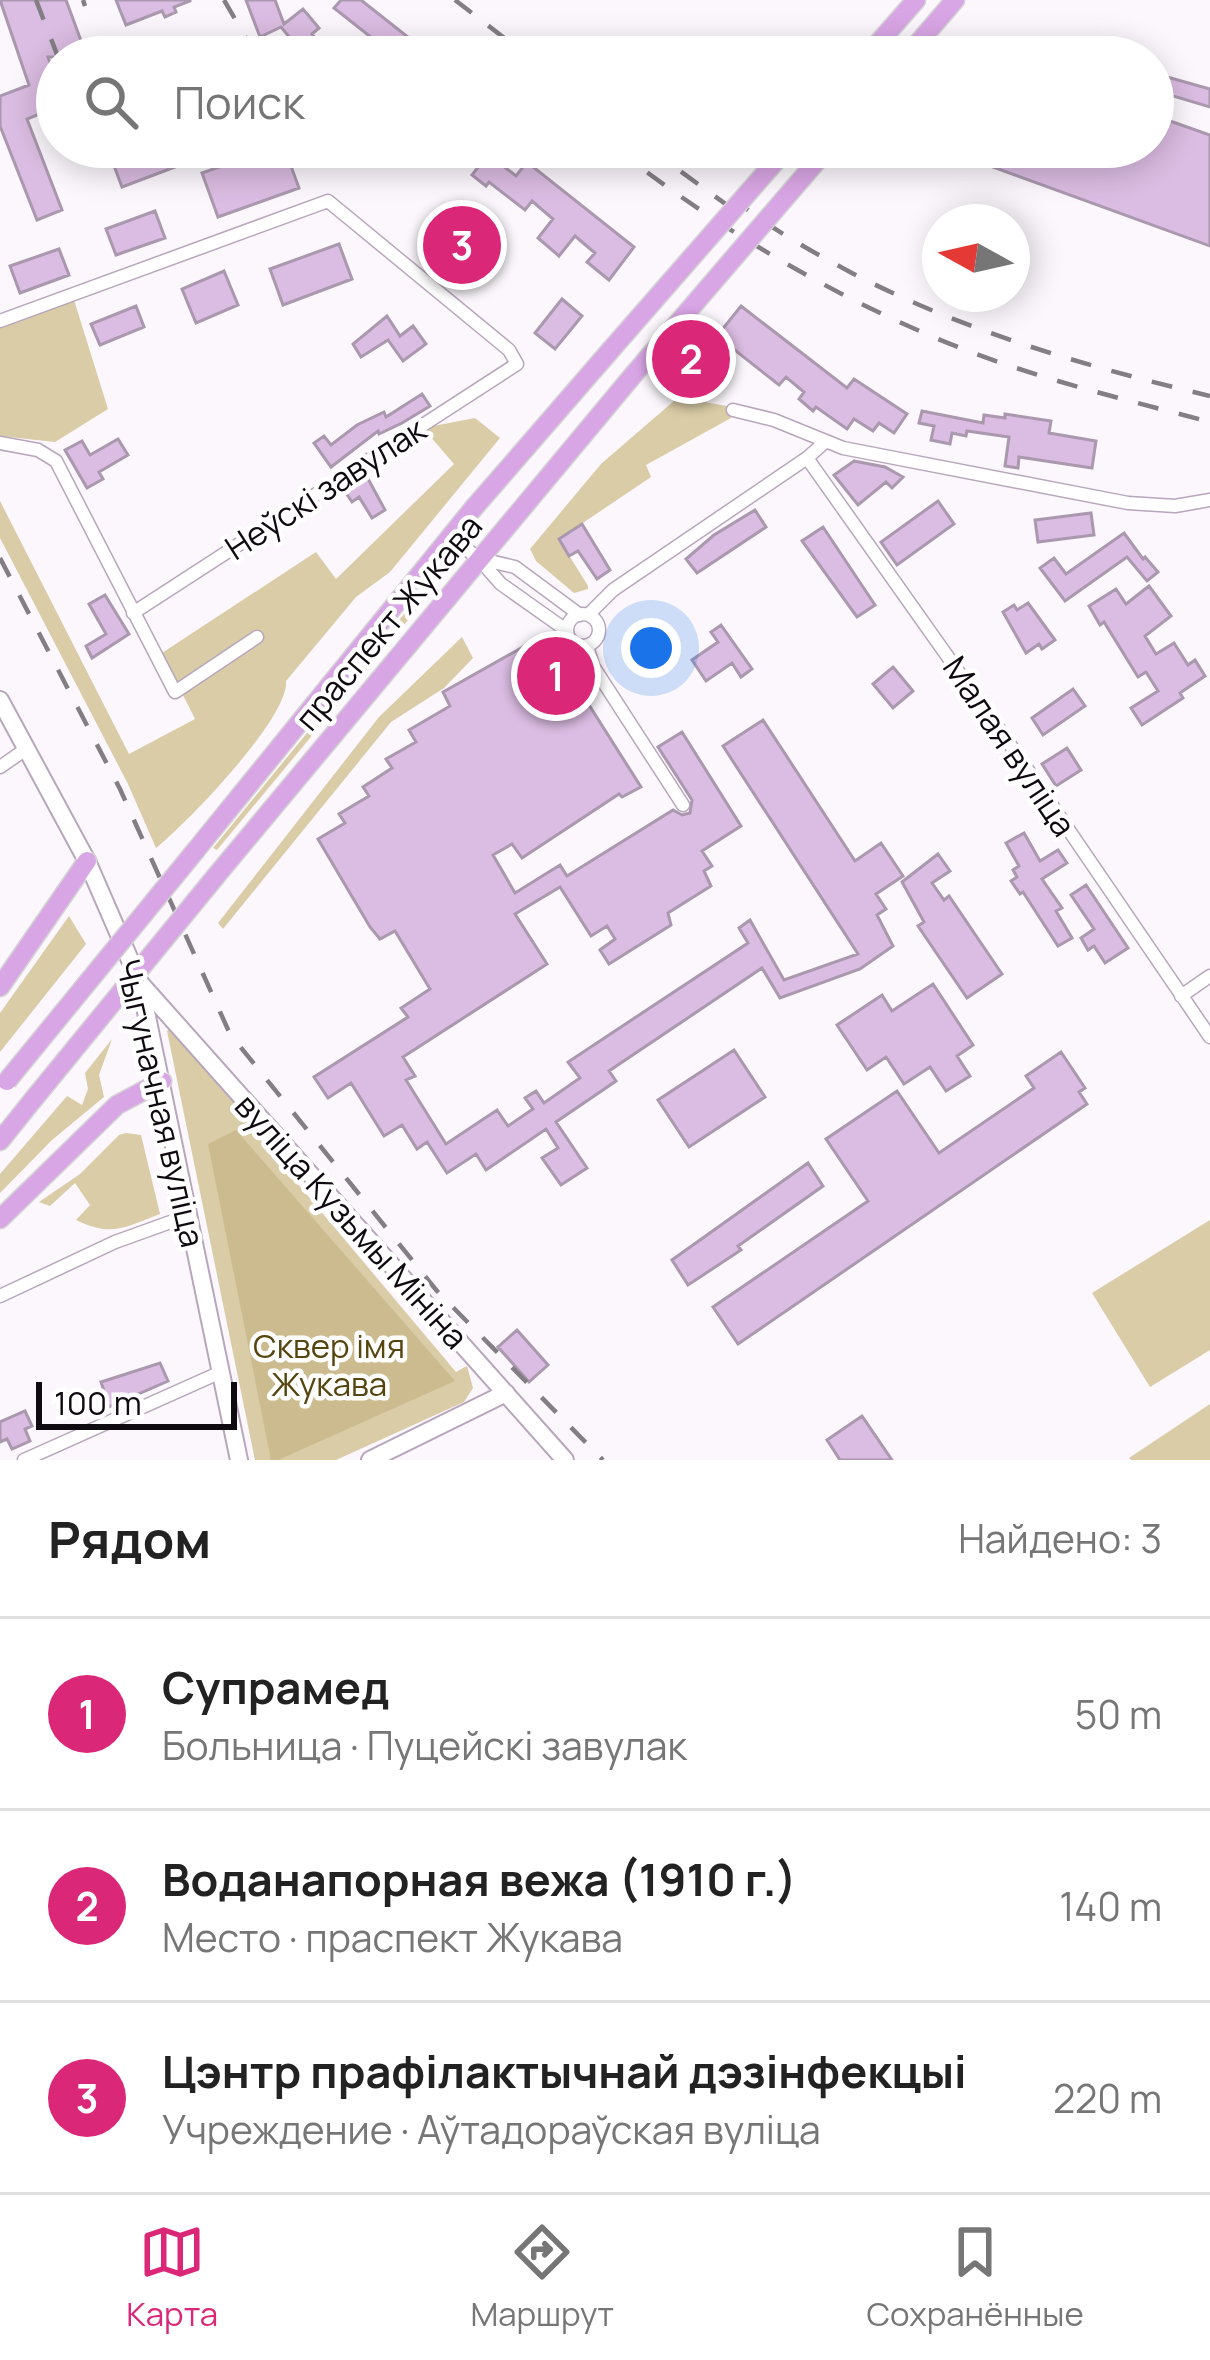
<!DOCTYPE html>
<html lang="ru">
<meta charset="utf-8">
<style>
:root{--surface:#fff;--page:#f6f6f6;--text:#222;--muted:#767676;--line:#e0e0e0;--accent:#db2777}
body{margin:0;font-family:Manrope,sans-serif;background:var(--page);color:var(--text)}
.compass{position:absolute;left:922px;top:204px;width:108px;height:108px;border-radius:50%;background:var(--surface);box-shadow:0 6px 30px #0003;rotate:278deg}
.scale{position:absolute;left:36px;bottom:30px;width:201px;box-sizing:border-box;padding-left:12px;border:6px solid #0f0910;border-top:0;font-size:33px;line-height:42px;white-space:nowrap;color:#0f0910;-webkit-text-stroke:9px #fff;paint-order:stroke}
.you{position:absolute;left:651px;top:648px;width:42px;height:42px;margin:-30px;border:9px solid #fff;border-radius:50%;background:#1a73e8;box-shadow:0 0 0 18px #1a73e833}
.badge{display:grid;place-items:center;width:78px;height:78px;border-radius:50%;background:var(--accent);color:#fff;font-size:39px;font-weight:700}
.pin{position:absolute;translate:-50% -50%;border:6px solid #fff;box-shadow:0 3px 12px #0006}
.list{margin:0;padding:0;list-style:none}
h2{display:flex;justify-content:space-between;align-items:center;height:156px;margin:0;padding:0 48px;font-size:51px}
h2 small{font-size:39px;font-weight:400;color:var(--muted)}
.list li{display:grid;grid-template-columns:78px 1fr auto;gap:36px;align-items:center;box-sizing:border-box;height:192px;padding:0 48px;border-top:3px solid var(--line)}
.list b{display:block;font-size:45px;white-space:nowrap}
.list p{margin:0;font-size:39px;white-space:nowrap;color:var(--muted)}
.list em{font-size:39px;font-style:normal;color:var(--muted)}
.icon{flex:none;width:66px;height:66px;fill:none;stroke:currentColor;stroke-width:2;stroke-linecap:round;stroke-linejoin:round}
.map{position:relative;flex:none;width:1210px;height:1460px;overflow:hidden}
.search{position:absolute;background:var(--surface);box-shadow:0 6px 30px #0003;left:36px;right:36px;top:36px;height:132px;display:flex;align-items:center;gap:30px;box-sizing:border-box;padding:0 42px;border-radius:66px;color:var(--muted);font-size:45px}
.sheet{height:732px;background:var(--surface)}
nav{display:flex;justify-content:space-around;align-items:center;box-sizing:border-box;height:168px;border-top:3px solid var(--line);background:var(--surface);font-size:33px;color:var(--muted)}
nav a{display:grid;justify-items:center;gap:6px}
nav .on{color:var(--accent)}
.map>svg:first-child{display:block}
.green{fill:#d9cca6}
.forest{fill:#cbbb8f}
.building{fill:#dbbce2;stroke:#aa98ae;stroke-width:3}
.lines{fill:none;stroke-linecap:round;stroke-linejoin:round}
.street-casing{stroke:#b8a6bc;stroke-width:15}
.secondary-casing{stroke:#b8a6bc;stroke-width:20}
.primary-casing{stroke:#d4d3d4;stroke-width:21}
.street{stroke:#fff;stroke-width:12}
.secondary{stroke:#fff;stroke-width:16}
.primary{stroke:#d9a6e5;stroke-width:18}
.rail{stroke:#837e84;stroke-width:4.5;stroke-dasharray:21 21;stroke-linecap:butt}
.primary-bridge-casing{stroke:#d4d3d4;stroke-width:21;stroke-linecap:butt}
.primary-bridge{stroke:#d9a6e5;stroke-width:18}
.labels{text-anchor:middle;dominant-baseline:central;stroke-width:9;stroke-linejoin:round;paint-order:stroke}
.street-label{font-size:33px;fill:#0f0910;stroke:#fff}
.park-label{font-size:33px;fill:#56450e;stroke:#fff}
</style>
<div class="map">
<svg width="1210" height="1460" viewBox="0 0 1210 1460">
<rect width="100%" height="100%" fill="#fbf7fc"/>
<path class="green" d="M74,300L108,409L55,442L0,436V327Z
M687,399L727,406L731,418L646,465L651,477L559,539L588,586V589L574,593L536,561L530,549L601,464L675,400Z
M475,418L500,438L390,572L356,597L286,681C289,718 187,823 156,848L128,784L0,538V501L129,754L195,719L162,653L316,552L336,579L454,464L423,428Z
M431,581L437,585L217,850L213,848Z
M462,637L473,658L444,688L391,722L223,929L218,923L379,717Z
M69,916L86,944L0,1052V1013Z
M172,1028L255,1121L250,1127L456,1372L467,1366L473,1388L464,1402L336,1460H255L167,1031Z
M112,1039L99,1075L104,1097L52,1140L0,1193V1174L67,1096L82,1105L88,1089L85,1073Z
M126,1133L141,1135L160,1214C124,1228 111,1237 76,1220L90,1205L75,1183L50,1206L39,1202L80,1174L119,1135Z
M1210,1220V1350L1150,1387L1092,1293Z
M1210,1404V1460H1131L1129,1458Z"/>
<path class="forest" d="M236,1130L455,1381L278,1460H271L208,1144Z"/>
<path class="building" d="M0,0H66L87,57H48L57,82V107L27,119L62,210L37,220L0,126V96L29,85Z
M116,0H190V1L174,7L176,12L165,17L162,11L126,25Z
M246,0H275L284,24L303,9L319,28L312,34L331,57H306L281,27L260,37Z
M341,0H361L423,49L417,57H396L334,8Z
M1153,73L1210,89V107L1153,90Z
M1153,115L1210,135V246L941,148L1153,147Z
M107,147H201L204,156L122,187Z
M276,147H284L299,188L218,217L202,173Z
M488,154L516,176L527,162L634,247L609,280L587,262L595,253L575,236L559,256L538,238L553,219L532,201L525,210L489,182L486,186L472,175Z
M155,211L165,238L116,255L106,229Z
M459,223L481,241L446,284L438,277L448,265L434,254Z
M339,244L352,279L283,305L270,269Z
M59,249L69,275L20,293L10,266Z
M224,271L238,305L196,323L182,289Z
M562,299L582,316L555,349L535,333Z
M136,306L144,327L100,345L91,324Z
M741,306L847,388L854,379L907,414L894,433L879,423L873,431L854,419L847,429L816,407L813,411L799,399L804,392L786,377L779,385L717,336Z
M387,316L400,336L413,326L426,344L403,361L388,340L361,357L353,344Z
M422,394L430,406L402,423L379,434L378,431L331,467L314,443L324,436L331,445L357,425L384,412L386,417Z
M922,411L983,423L984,415L1005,418V414L1051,421L1049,433L1096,441L1092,468L1019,457L1018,468L1005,466L1009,437L967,431L966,436L952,433L950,444L931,440L934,426L919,423Z
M118,439L128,455L99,472L103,479L87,488L65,450L82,441L90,455Z
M854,461L885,467L903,477L892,488L886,482L858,505L834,475Z
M366,475L385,510L372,518L359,497L352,502L344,490Z
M938,501L954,524L897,565L881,542Z
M755,510L766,527L697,573L686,559L714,535Z
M1091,513L1094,535L1038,542L1035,520Z
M582,524L610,570L597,579L578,551L569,556L559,539Z
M823,527L875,605L857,617L802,541Z
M1124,533L1143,559L1145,557L1158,572L1147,581L1127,557L1065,601L1040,568L1054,558L1066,574Z
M1149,586L1171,616L1145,636L1156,654L1174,643L1188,665L1195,660L1205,676L1180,693L1183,698L1142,725L1131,708L1158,691L1146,672L1138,677L1104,622L1100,625L1089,606L1116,589L1126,604Z
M105,595L129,634L92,658L86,646L106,634L89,604Z
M1028,603L1055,640L1042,649L1039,644L1026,653L1003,612L1014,605L1017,610Z
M721,625L752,669L741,677L732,663L706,681L692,660L718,642L711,632Z
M551,645L641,787L622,797L619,794L522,858L512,844L493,855L515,893L560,865L567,876L673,810L682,815L690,813L692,800L658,747L682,732L741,826L702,851L712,866L704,871L711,886L668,913L671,925L609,964L600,950L615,939L607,926L591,936L560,887L515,914L547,964L403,1057L415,1076L406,1080L446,1144L497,1110L508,1126L533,1109L525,1098L536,1091L544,1103L580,1078L568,1062L748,943L739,928L750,920L784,980L858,954L723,746L763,720L855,861L881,843L903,876L876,894L886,909L877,915L893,946L860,969L780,998L762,968L609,1071L616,1081L556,1122L587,1168L561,1185L542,1158L558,1148L546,1129L486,1170L476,1154L447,1173L427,1142L417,1149L402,1125L384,1136L351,1083L328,1098L314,1077L408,1017L401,1008L430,989L395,931L380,939L370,927L318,839L345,823L339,814L369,796L363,787L392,768L386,759L416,742L409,730L450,706L443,692L523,647L531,658Z
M893,667L913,691L893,708L873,684Z
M1073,689L1085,706L1043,735L1032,718Z
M1067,748L1081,770L1056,786L1042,764Z
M1024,833L1040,861L1058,850L1067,863L1042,879L1062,908L1056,911L1072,938L1058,946L1023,892L1020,894L1011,881L1017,877L1013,870L1019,866L1006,843Z
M938,854L950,871L932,883L944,900L949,896L1002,974L967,998L918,926L924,922L902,882Z
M1086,885L1128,948L1105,963L1094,946L1088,950L1081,938L1094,929L1071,895Z
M933,984L973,1045L957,1056L970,1076L946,1091L930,1067L904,1084L886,1057L867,1070L837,1025L882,995L892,1011Z
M734,1050L765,1097L689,1147L658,1100Z
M1061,1052L1085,1088L1079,1092L1087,1104L738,1344L713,1307L868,1201L826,1139L897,1091L939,1153L1034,1088L1026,1076Z
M808,1163L823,1186L738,1246L741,1250L688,1285L672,1260Z
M517,1330L548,1365L529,1382L498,1347Z
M160,1363L168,1381L104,1409L97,1393L104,1391L101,1382Z
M25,1411L32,1426L25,1429L30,1441L12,1449L7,1439L0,1442V1422Z
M862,1416L892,1460H840L827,1440Z"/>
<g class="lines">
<g class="street-casing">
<path id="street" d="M0,321L328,201L509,350L517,364L133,613
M733,410L774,420L843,448L1128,503L1175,506L1210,500
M0,443L38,450L56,461L175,692L257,637
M807,458L1023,763L1210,1037
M450,536L479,559L501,584L566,630
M481,559L515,567L580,615
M567 630a16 16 0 1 1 32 0a16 16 0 1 1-32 0Z
M588,615L613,590L807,458L825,442
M587,646L593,666L683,805
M0,767L26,749
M1181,996L1210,976
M0,1296L115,1242L190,1215
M24,1460L221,1372"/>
</g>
<g class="secondary-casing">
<path id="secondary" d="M0,700L87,861L140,983L239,1460
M140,983L565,1460
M370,1460L506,1393"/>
</g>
<g class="primary-casing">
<path id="primary" d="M866,57L916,0
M906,57L955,0
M196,850L472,510L609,352
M216,876L634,374
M0,987L87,861
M0,1141L32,1101
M0,1219L117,1105L162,1081"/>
</g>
<use href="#street" class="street"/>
<use href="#secondary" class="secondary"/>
<use href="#primary" class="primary"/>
<path class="rail" d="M36,0L58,57
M83,0L85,6
M224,0L257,57
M455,0L529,57
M315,147L318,152
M614,147C718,229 840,301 963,349C1043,380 1127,400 1210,422
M647,147L738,213
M732,197C767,227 809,250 850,272C965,332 1085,366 1210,396
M0,558L120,789L230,1034L437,1291L603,1460"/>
<g class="primary-bridge-casing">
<path id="primary-bridge" d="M609,352L788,147
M634,374L829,147
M7,1081L196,850
M32,1101L216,876"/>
</g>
<use href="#primary-bridge" class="primary-bridge"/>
</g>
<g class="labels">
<g class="street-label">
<text transform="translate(325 488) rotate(-33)">Неўскі завулак</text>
<text transform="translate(388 622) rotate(-50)">праспект Жукава</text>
<text transform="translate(1010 746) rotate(56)">Малая вуліца</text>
<text transform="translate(161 1103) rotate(77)">Чыгуначная вуліца</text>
<text transform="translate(352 1221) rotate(48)">вуліца Кузьмы Мініна</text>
</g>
<g class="park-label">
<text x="329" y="1345">Сквер імя<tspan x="329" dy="38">Жукава</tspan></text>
</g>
</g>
</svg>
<svg class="compass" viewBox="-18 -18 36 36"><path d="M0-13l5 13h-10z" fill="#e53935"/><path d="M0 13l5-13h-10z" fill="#767676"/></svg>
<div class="scale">100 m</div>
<div class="you"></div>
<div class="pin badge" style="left:556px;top:676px">1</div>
<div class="pin badge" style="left:691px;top:359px">2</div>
<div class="pin badge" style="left:462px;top:245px">3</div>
<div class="search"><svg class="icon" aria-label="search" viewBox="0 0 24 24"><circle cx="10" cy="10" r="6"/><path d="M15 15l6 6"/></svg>Поиск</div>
</div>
<section class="sheet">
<h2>Рядом<small>Найдено: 3</small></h2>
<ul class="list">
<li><span class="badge">1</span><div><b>Супрамед</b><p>Больница · Пуцейскі завулак</p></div><em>50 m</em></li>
<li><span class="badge">2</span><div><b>Воданапорная вежа (1910 г.)</b><p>Место · праспект Жукава</p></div><em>140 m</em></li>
<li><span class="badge">3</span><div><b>Цэнтр прафілактычнай дэзінфекцыі</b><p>Учреждение · Аўтадораўская вуліца</p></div><em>220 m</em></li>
</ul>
</section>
<nav>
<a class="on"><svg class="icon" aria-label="map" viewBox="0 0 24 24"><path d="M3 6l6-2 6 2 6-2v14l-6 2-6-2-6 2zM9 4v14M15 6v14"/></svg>Карта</a>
<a><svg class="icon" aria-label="directions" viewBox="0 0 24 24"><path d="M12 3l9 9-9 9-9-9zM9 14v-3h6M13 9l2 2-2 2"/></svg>Маршрут</a>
<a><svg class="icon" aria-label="saved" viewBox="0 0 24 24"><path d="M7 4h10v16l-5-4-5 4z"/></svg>Сохранённые</a>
</nav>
